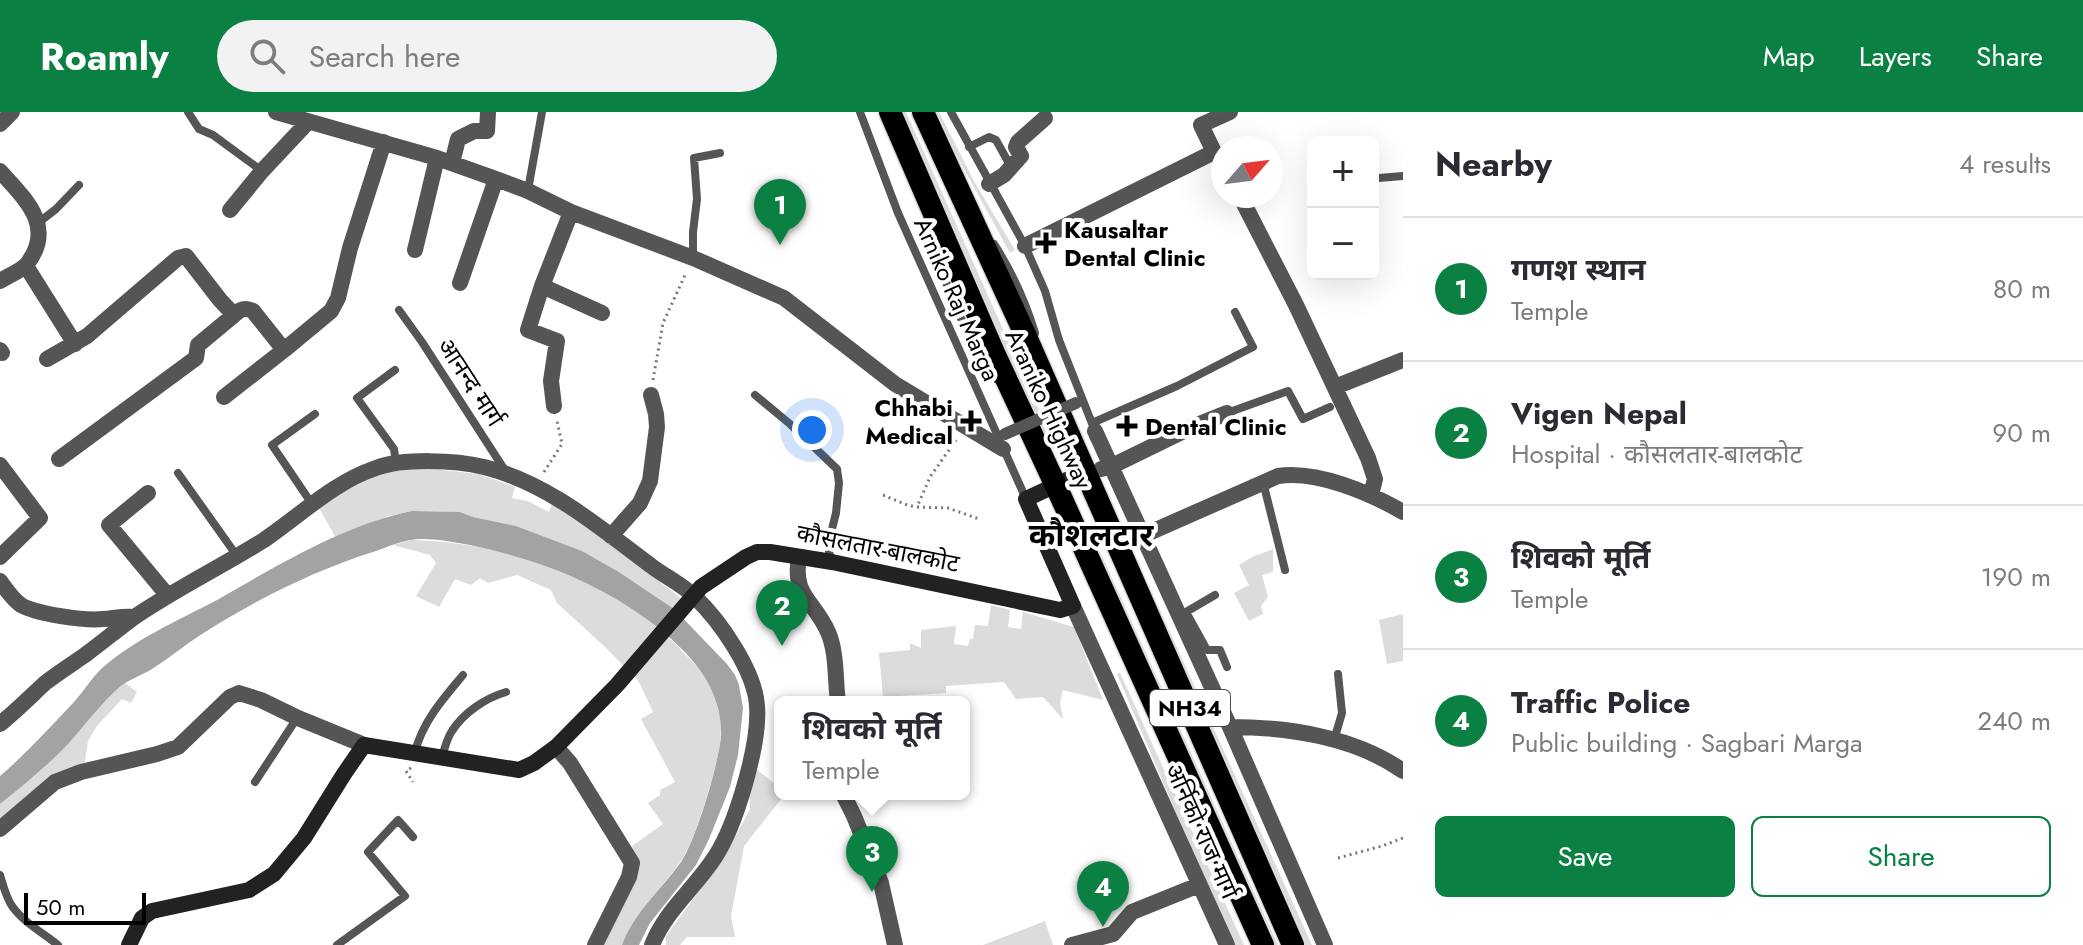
<!DOCTYPE html>
<meta charset="utf-8">
<style>
:root{--surface:#fff;--page:#f2f2f3;--text:#2b2b33;--muted:#7c7c81;--line:#e1e1e2;--accent:#0b8043}
body{margin:0;font-family:Jost,"Noto Sans Devanagari",sans-serif;background:var(--page);color:var(--text)}
.controls{position:absolute;right:24px;top:24px;display:grid;overflow:hidden;border-radius:12px;box-shadow:0 8px 32px #0002}
.controls button{width:72px;height:72px;display:grid;place-items:center;padding:0;border:0;border-bottom:2px solid var(--line);background:var(--surface);color:var(--text);font:40px sans-serif}
.compass{position:absolute;left:1211px;top:24px;width:72px;height:72px;border-radius:50%;background:var(--surface);box-shadow:0 8px 32px #0002;rotate:62deg}
.scale{position:absolute;left:24px;bottom:20px;width:122px;box-sizing:border-box;padding-left:8px;border:4px solid #000;border-top:0;font-size:22px;line-height:28px;white-space:nowrap;color:#000;-webkit-text-stroke:6px #fff;paint-order:stroke}
.you{position:absolute;left:812px;top:318px;width:28px;height:28px;margin:-20px;border:6px solid #fff;border-radius:50%;background:#1a73e8;box-shadow:0 0 0 12px #1a73e833}
.badge{display:grid;place-items:center;width:52px;height:52px;border-radius:50%;background:var(--accent);color:#fff;font-size:26px;font-weight:700}
.pin{position:absolute;translate:-50% -66px;filter:drop-shadow(0 2px 4px #0008)}
.pin::after{content:'';position:absolute;top:42px;width:28px;height:24px;background:inherit;clip-path:polygon(0 0,100% 0,50% 100%)}
.popup{position:absolute;left:774px;top:584px;width:196px;height:104px;box-sizing:border-box;display:grid;place-content:center;border-radius:12px;background:var(--surface);filter:drop-shadow(0 2px 6px #0005);font-size:26px;white-space:nowrap;color:var(--muted)}
.popup b{font-size:30px;color:var(--text)}
.popup::after{content:'';position:absolute;left:50%;top:100%;margin-left:-16px;border:16px solid transparent;border-top-color:var(--surface)}
.list{margin:0;padding:0;list-style:none}
h2{display:flex;justify-content:space-between;align-items:center;height:104px;margin:0;padding:0 32px;font-size:34px}
h2 small{font-size:26px;font-weight:400;color:var(--muted)}
.list li{display:grid;grid-template-columns:52px 1fr auto;gap:24px;align-items:center;box-sizing:border-box;height:144px;padding:0 32px;border-top:2px solid var(--line)}
.list b{display:block;font-size:30px;white-space:nowrap}
.list p{margin:0;font-size:26px;white-space:nowrap;color:var(--muted)}
.list em{font-size:26px;font-style:normal;color:var(--muted)}
.actions{display:flex;gap:16px;padding:24px 32px}
.actions a{flex:1;padding:18px 0;border:2px solid var(--accent);border-radius:12px;text-align:center;font-size:28px;color:var(--accent)}
.actions .main{background:var(--accent);color:#fff}
.icon{flex:none;width:44px;height:44px;fill:none;stroke:currentColor;stroke-width:2;stroke-linecap:round;stroke-linejoin:round}
.map{position:relative;flex:none;width:1403px;height:833px;overflow:hidden}
header{display:flex;align-items:center;gap:48px;box-sizing:border-box;height:112px;padding:0 40px;background:var(--accent);color:#fff}
header strong{font-size:38px}
nav{display:flex;gap:44px;margin-inline-start:auto;font-size:28px}
.search{width:560px;height:72px;background:var(--page);display:flex;align-items:center;gap:20px;box-sizing:border-box;padding:0 28px;border-radius:44px;color:var(--muted);font-size:30px}
main{display:flex}
aside{flex:1;background:var(--surface)}
.map>svg:first-child{display:block}
.green{fill:#dcdcdc}
.water{fill:#a3a3a3}
.lines{fill:none;stroke-linecap:round;stroke-linejoin:round}
.trunk-casing{stroke:#dbdbdb;stroke-width:25}
.path{stroke:#777;stroke-width:3;stroke-dasharray:2 4;stroke-linecap:butt}
.service{stroke:#555;stroke-width:8}
.minor{stroke:#555;stroke-width:16}
.secondary{stroke:#222;stroke-width:16}
.trunk{stroke:#000;stroke-width:22}
.pedestrian-bridge{stroke:#555;stroke-width:12}
.poi-dot{fill:#000;stroke:#fff;stroke-width:3}
.labels{text-anchor:middle;dominant-baseline:central;stroke-width:8;stroke-linejoin:round;paint-order:stroke}
.shield{fill:#fff;stroke:#4c4c4c;stroke-width:2}
.shield-label{font-size:22px;font-weight:bold;fill:#000}
.poi-label{font-size:24px;font-weight:bold;fill:#000;stroke:#fff;text-anchor:start}
.street-label{font-size:24px;fill:#000;stroke:#fff}
.district-label{font-size:32px;font-weight:bold;fill:#000;stroke:#fff}
</style>
<header>
<strong>Roamly</strong>
<div class="search"><svg class="icon" aria-label="search" viewBox="0 0 24 24"><circle cx="10" cy="10" r="6"/><path d="M15 15l6 6"/></svg>Search here</div>
<nav><a>Map</a><a>Layers</a><a>Share</a></nav>
</header>
<main>
<div class="map">
<svg width="1403" height="833" viewBox="0 0 1403 833">
<rect width="100%" height="100%" fill="#fff"/>
<path class="green" d="M900,0H906L1053,329L1050,331L1040,316Z
M935,0H939L975,71L1015,138L1010,141L947,26Z
M425,356L478,362L515,375L512,386L528,389L549,400L552,392L627,444L683,488L674,497L619,460L582,439L516,414L473,405L460,400L412,399L389,404L336,426L318,394L343,380L385,360Z
M1114,397L1312,833H1304L1110,400Z
M411,428C509,430 618,469 685,542C700,557 715,576 719,598C723,615 720,636 716,652C710,676 694,730 681,749C661,778 634,799 622,833H601L639,753L632,734L663,712L648,691L660,683V678L675,670L641,607L653,600L639,570L605,535L557,491L551,478L517,463L488,471L480,466L471,473L455,467L439,495L416,484L436,451L430,443L393,433Z
M1273,437V460L1262,463L1268,485L1261,494L1263,502L1249,509L1234,481L1249,473L1239,453L1252,445Z
M1102,444L1278,833H1272L1099,445Z
M991,493L1010,498L1008,515L1021,517L1023,500L1074,515L1103,588L1063,578L1060,591L1063,607L1043,585L1016,587L1004,570L946,574V581L883,585L879,541L910,538V531L921,536V518L956,514L954,532L968,534L970,527H973L975,513L988,514Z
M1403,502V549L1387,552L1379,508Z
M1120,561L1244,833H1232L1117,562Z
M125,571L137,580L131,591L122,587L97,614L88,629L84,655L0,709V692L38,661L68,631L101,591Z
M756,657L780,676V682H785L744,734L731,804L735,825H687L680,833H666V824L725,744L750,697L749,670Z
M1045,809L1053,833H983Z"/>
<path class="water" d="M412,399L460,400L473,405L516,414L582,439L619,460L674,497L727,552L735,563L739,573L743,596L738,643L730,675L709,727L696,753L650,811L639,833H622C634,800 661,778 681,750C696,728 719,651 721,624C724,567 675,526 632,497C583,464 527,445 470,433C451,430 429,425 410,428C399,430 387,435 376,439C315,458 255,488 202,522C185,533 169,546 152,557C142,563 130,567 121,574C100,592 86,612 68,632C47,654 24,673 0,692V664C26,642 50,615 74,590C83,580 91,567 101,557C135,527 177,509 217,488C277,454 343,413 412,399Z"/>
<g class="lines">
<g class="trunk-casing">
<path id="trunk" d="M890,0L995,243L1056,374L1263,833
M923,0L1028,229L1293,833"/>
</g>
<path class="path" d="M653,268L663,211L686,161
M956,328L930,365L917,395L948,396L979,407
M544,360L562,332L557,309
M883,383L907,393L917,395
M411,656L406,659L413,670
M1338,746L1382,734L1403,726"/>
<path class="service" d="M188,0L199,17L213,23L262,59
M860,0L898,101L1026,387
M951,0L1025,134L1045,179L1059,228L1095,319
M969,35L989,25L996,28L1011,55
M1379,66L1403,64
M528,78L542,0
M927,108C942,165 961,219 996,267
M38,111L56,97L79,73
M994,132C1012,160 1025,188 1035,221
M693,146V120L697,87L694,46L720,41
M399,198L422,230L506,360
M395,258L357,286L394,337L396,351
M755,283L790,312L837,357L839,371L836,401L831,421L829,440L832,450
M1227,301L1288,279L1303,307L1330,295
M1092,311L1177,274L1253,235L1235,200
M178,361L237,444
M1263,370L1285,458
M312,392L272,333L315,302
M1186,500L1215,483
M1179,503L1186,500L1207,538H1220L1227,555
M1334,628L1342,601L1338,562
M415,640C423,609 443,587 463,563
M442,644C445,636 447,626 452,619C464,600 486,586 506,580
M255,670L297,606
M0,763C3,773 6,785 12,794C23,810 43,821 58,833
M337,833L405,784L368,740L398,708L413,725"/>
<path class="minor" d="M276,0L437,46L496,67L528,79L571,100L693,146L784,186L895,272L1003,337
M0,12L12,0
M452,51L458,27L474,19H487L488,0
M0,59C25,87 56,114 27,152C21,159 8,164 0,169
M989,72L1004,63L1021,44L1016,35L1018,30L1045,6
M1240,84L1296,193L1368,346L1375,367L1371,383
M230,98L262,59L308,10
M571,100L542,174L602,201
M1025,134L1214,40L1201,13L1230,0
M415,138L437,46
M26,154L75,232
M460,171L496,67
M542,174L528,218L557,229L551,269L554,294
M0,238L2,241
M47,247L87,224L178,146L186,144L220,188L234,203C240,197 245,195 253,199L284,238L331,199L338,186L350,136L384,30
M1335,275L1403,248
M224,285L284,238
M1095,319L1230,615L1325,833
M59,347L196,246L198,233L234,203
M0,353L40,406L0,445
M1101,357L1110,355L1192,315L1227,301
M148,381L109,413L168,484
M611,424L640,391L650,369L657,315L656,302L651,283
M1142,424L1278,364C1317,358 1370,381 1403,400
M799,445C792,484 814,488 828,520C837,540 835,568 838,590
M0,469C6,477 12,487 21,493C36,502 85,509 103,507C115,506 123,504 135,505
M1073,494L1227,833
M0,612C16,599 30,585 45,571C58,561 72,552 85,543C101,531 117,518 133,506C175,477 221,455 264,428C301,403 332,371 376,356C404,346 455,348 484,355C548,371 599,415 650,453C664,464 683,473 695,485C720,509 755,559 757,594C760,632 736,713 715,745C695,776 666,798 652,833
M1230,615C1288,615 1355,625 1403,659
M556,635L570,651L632,751L629,765L595,833
M843,682L854,704L881,771L895,833
M0,717L55,670L81,660L157,642L178,635L230,585L239,581L261,588L298,606L364,633
M1072,833L1113,822L1132,800L1199,773"/>
<path class="secondary" d="M129,833L142,806L152,799L249,778L274,762L304,726L344,662L364,633L519,658L534,651L556,635L617,573L701,475L746,445L757,440H770L832,450L1060,498L1073,494L1026,387L1084,360"/>
<use href="#trunk" class="trunk"/>
<path class="pedestrian-bridge" d="M1005,322L1076,291"/>
</g>
<g class="poi-dot">
<path d="M1042 119h8v8h8v8h-8v8h-8v-8h-8v-8h8z"/>
<path d="M967 297h8v8h8v8h-8v8h-8v-8h-8v-8h8z"/>
<path d="M1123 302h8v8h8v8h-8v8h-8v-8h-8v-8h8z"/>
</g>
<g class="labels">
<rect class="shield" x="1150" y="578" width="80" height="36" rx="6"/>
<g class="shield-label">
<text x="1190" y="596">NH34</text>
</g>
<g class="poi-label">
<text x="1064" y="117">Kausaltar<tspan x="1064" dy="28">Dental Clinic</tspan></text>
<text x="953" y="295" text-anchor="end">Chhabi<tspan x="953" dy="28">Medical</tspan></text>
<text x="1145" y="314">Dental Clinic</text>
</g>
<g class="street-label">
<text transform="translate(957 187) rotate(66)">Arniko Raj Marga</text>
<text transform="translate(471 270) rotate(57)">आनन्द मार्ग</text>
<text transform="translate(1049 297) rotate(65)">Araniko Highway</text>
<text transform="translate(878 436) rotate(11)">कौसलतार-बालकोट</text>
<text transform="translate(1202 719) rotate(66)">अर्निको राज मार्ग</text>
</g>
<g class="district-label">
<text x="1091" y="423">कौशलटार</text>
</g>
</g>
</svg>
<div class="controls">
<button>+</button>
<button>−</button>
</div>
<svg class="compass" viewBox="-18 -18 36 36"><path d="M0-13l5 13h-10z" fill="#e53935"/><path d="M0 13l5-13h-10z" fill="#7c7c81"/></svg>
<div class="scale">50 m</div>
<div class="you"></div>
<div class="pin badge" style="left:780px;top:133px">1</div>
<div class="pin badge" style="left:782px;top:534px">2</div>
<div class="pin badge" style="left:872px;top:780px">3</div>
<div class="popup"><b>शिवको मूर्ति</b>Temple</div>
<div class="pin badge" style="left:1103px;top:815px">4</div>
</div>
<aside>
<h2>Nearby<small>4 results</small></h2>
<ul class="list">
<li><span class="badge">1</span><div><b>गणश स्थान</b><p>Temple</p></div><em>80 m</em></li>
<li><span class="badge">2</span><div><b>Vigen Nepal</b><p>Hospital · कौसलतार-बालकोट</p></div><em>90 m</em></li>
<li><span class="badge">3</span><div><b>शिवको मूर्ति</b><p>Temple</p></div><em>190 m</em></li>
<li><span class="badge">4</span><div><b>Traffic Police</b><p>Public building · Sagbari Marga</p></div><em>240 m</em></li>
</ul>
<div class="actions"><a class="main">Save</a><a>Share</a></div>
</aside>
</main>
